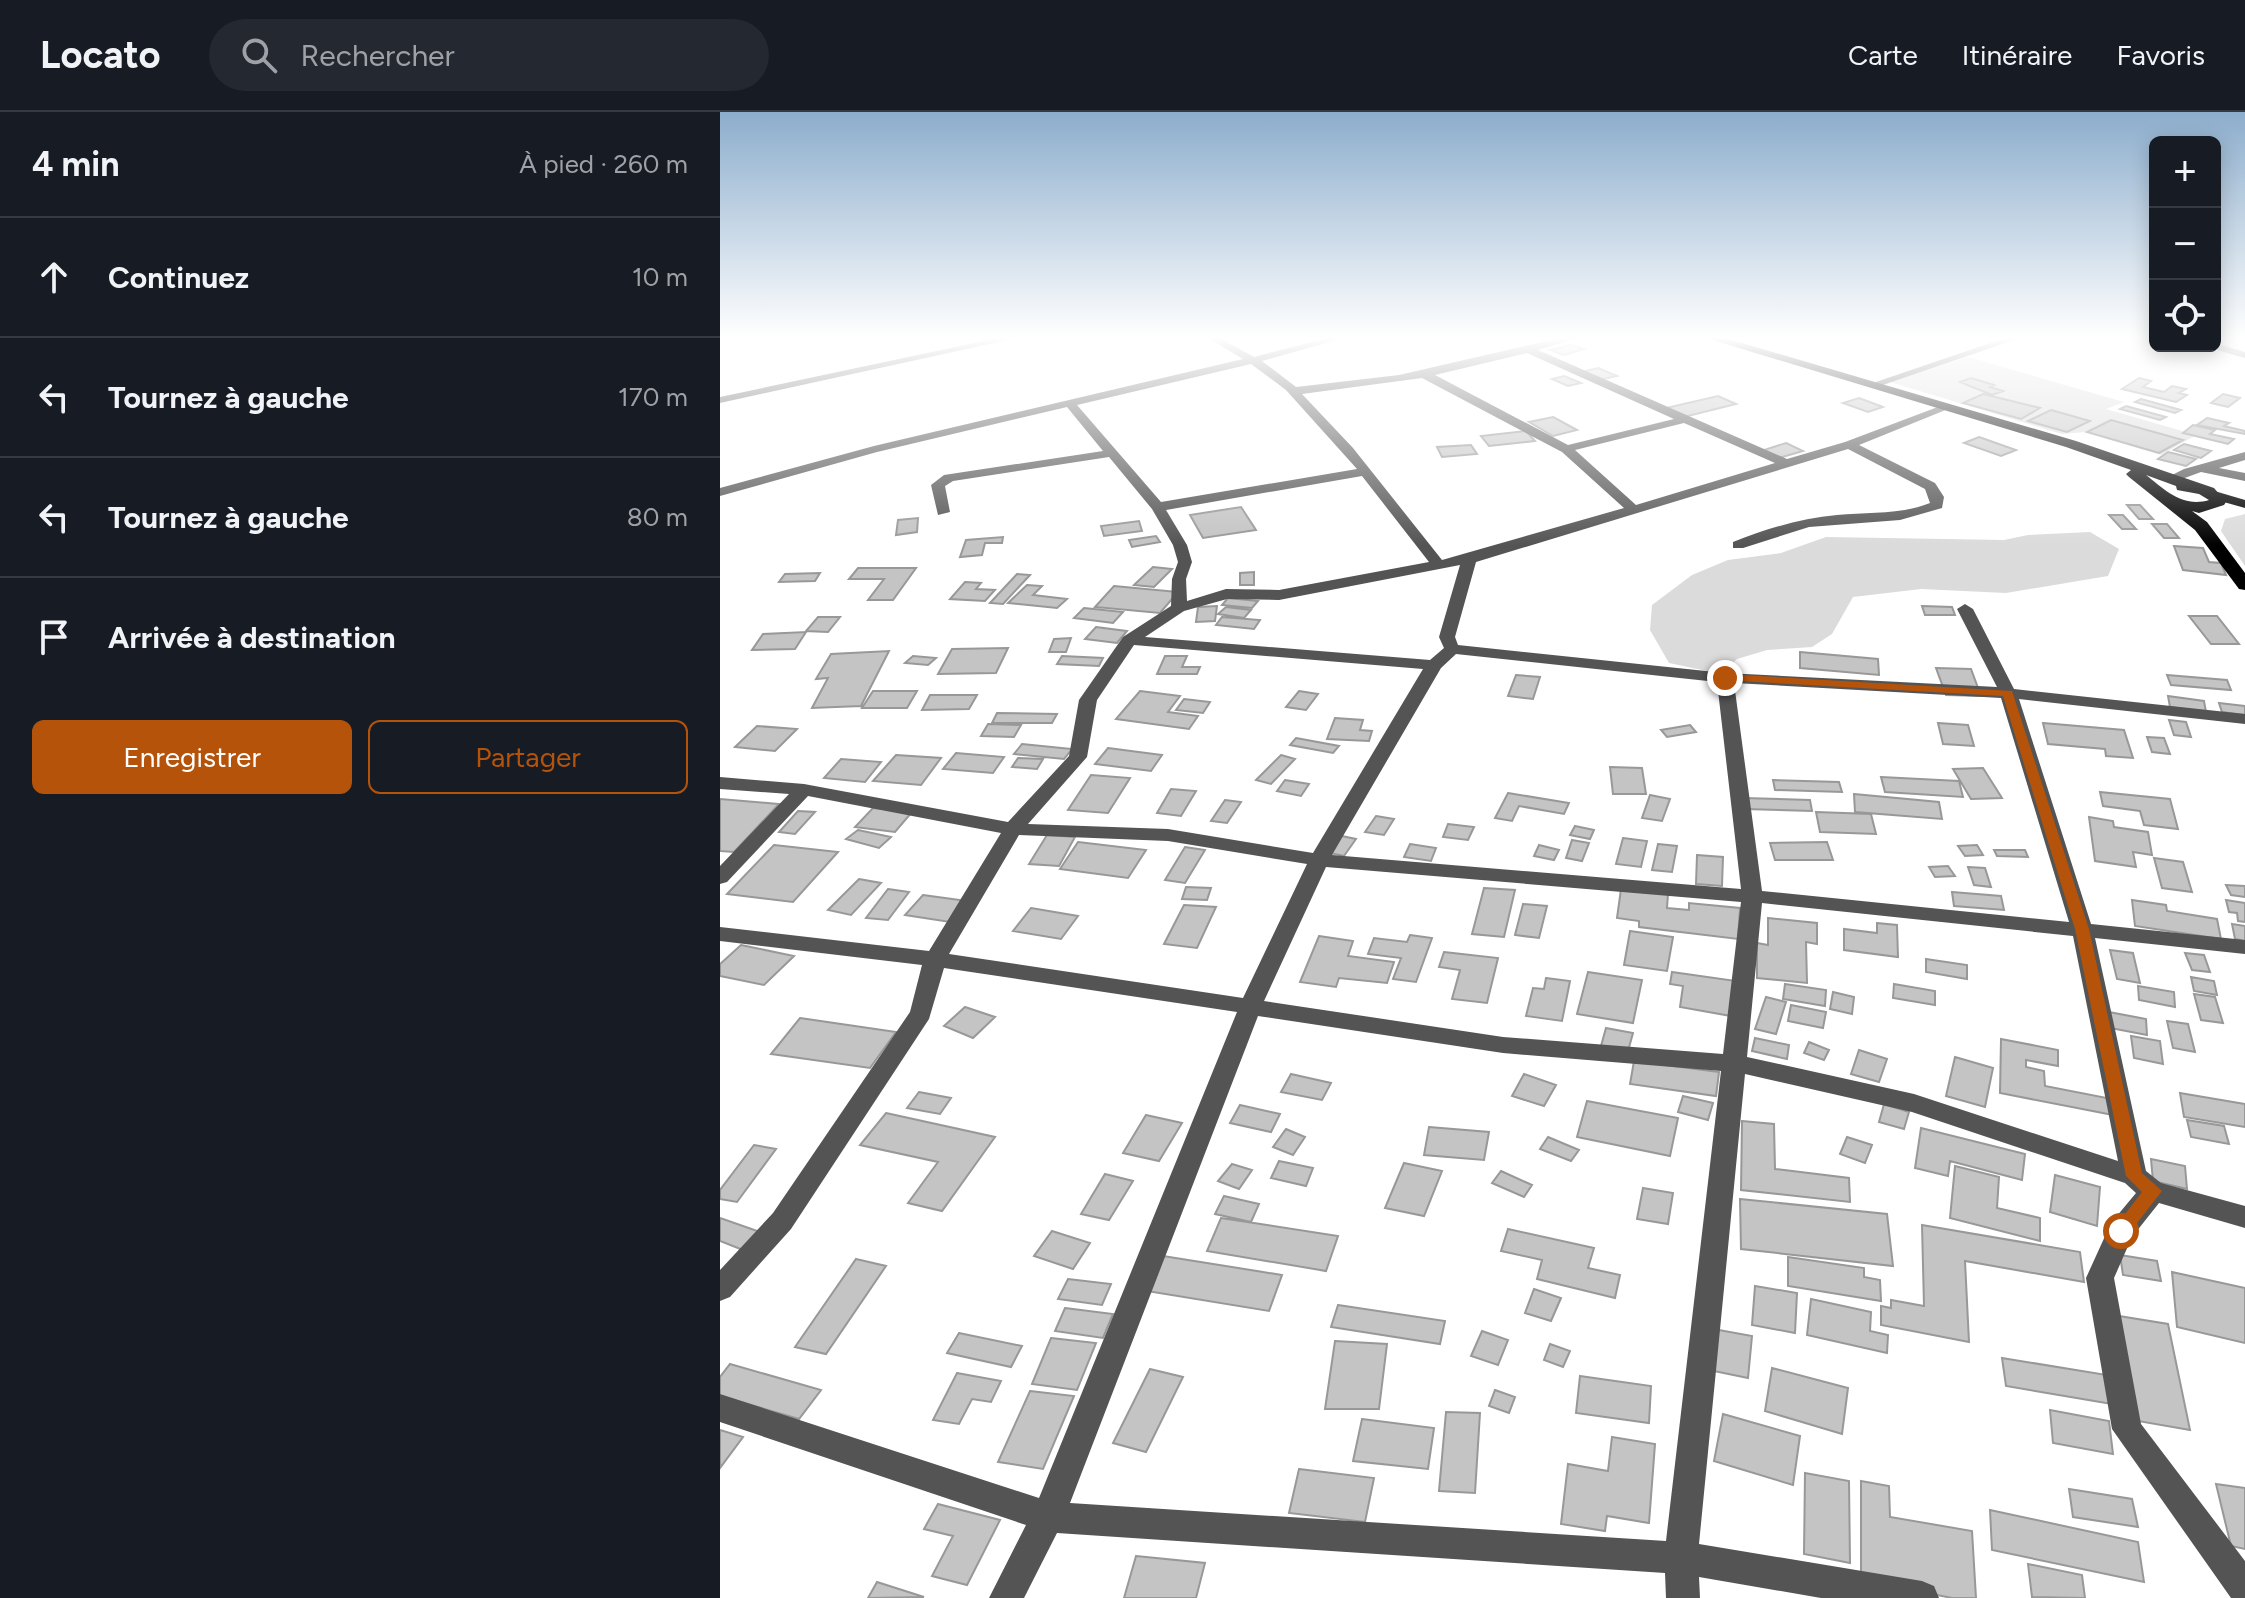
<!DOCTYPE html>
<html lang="fr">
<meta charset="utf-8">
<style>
:root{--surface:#171b24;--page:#242831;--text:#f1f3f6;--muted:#9ea1a6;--line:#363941;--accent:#b45309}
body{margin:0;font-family:Figtree,sans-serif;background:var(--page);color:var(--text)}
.controls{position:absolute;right:24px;top:24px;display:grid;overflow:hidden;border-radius:12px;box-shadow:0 4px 20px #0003}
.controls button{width:72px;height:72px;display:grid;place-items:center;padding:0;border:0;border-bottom:2px solid var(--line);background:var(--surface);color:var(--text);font:40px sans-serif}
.stop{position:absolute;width:24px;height:24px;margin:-18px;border:6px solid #b45309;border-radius:50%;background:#fff}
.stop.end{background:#b45309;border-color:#fff;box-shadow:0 2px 8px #0008}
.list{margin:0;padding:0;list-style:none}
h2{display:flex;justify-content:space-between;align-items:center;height:104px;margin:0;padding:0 32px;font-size:34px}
h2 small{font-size:26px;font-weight:400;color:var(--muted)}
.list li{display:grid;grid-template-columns:52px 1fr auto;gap:24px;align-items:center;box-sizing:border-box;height:120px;padding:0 32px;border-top:2px solid var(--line)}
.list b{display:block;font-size:30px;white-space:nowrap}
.list em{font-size:26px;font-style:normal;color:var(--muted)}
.actions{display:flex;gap:16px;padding:24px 32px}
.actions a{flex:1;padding:18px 0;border:2px solid var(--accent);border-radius:12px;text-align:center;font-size:28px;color:var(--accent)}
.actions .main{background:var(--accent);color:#fff}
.icon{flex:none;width:44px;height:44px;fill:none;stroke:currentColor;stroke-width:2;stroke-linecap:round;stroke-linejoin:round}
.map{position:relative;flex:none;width:1525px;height:1486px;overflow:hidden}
header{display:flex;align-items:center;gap:48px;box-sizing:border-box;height:112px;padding:0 40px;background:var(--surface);border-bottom:2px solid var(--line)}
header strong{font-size:38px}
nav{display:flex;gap:44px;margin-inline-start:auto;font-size:28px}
.search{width:560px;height:72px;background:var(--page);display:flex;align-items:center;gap:20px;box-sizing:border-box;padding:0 28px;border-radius:44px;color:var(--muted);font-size:30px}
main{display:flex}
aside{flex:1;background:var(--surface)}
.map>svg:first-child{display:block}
.green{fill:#dbdbdb}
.building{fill:#c4c4c4;stroke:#989898;stroke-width:2}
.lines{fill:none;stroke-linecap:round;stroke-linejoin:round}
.minor{fill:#545454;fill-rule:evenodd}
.major{fill:#000;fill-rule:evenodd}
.highway{fill:#000;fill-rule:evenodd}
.route{fill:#b45309}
</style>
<header>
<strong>Locato</strong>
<div class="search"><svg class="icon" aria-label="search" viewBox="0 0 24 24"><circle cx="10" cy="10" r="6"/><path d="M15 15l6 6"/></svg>Rechercher</div>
<nav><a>Carte</a><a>Itinéraire</a><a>Favoris</a></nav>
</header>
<main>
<aside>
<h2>4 min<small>À pied · 260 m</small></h2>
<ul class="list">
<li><svg class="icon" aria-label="ahead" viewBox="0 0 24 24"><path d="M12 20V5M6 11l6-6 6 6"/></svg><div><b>Continuez</b></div><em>10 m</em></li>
<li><svg class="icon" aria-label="left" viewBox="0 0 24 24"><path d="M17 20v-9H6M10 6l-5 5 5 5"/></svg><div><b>Tournez à gauche</b></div><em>170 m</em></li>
<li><svg class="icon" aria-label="left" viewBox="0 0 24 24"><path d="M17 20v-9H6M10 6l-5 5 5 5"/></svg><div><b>Tournez à gauche</b></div><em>80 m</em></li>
<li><svg class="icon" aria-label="arrive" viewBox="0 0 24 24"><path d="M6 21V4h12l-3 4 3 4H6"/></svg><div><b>Arrivée à destination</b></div></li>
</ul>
<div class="actions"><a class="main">Enregistrer</a><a>Partager</a></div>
</aside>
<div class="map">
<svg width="1525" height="1486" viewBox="0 0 1525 1486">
<rect width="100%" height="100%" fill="#fff"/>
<path class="green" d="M1248,245L1404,290L1386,297L1476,323L1441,343L1365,320L1342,322L1170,270Z
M1525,402V454L1501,419L1505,407Z
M1370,420L1399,437L1388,464L1286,481L1201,477L1133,485L1112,522L1092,535L1047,538L1017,547L1001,562L949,551L930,518L932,493L972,463L1008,448L1061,441L1106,425L1284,428L1308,423Z"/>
<path class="building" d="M851,233L864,237L844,243L830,238Z
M878,256L897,264L879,268L861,260Z
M844,264L861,271L848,274L832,267Z
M1251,266L1274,273L1270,275L1283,279L1272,283L1240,270Z
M1419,266L1431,269L1423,275L1444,280L1452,274L1466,277L1459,281L1467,283L1456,290L1402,277Z
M1263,282L1320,296L1301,307L1243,291Z
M1503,282L1520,286L1508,295L1491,291Z
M998,284L1016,292L964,305L946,296Z
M1139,286L1163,295L1148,300L1123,291Z
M1421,287L1461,298L1455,301L1415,290Z
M1406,294L1446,305L1440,308L1400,297Z
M1331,298L1370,309L1347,320L1308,309Z
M833,305L857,318L833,324L809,310Z
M1487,306L1509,311L1504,314L1525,319V322L1477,313Z
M1391,308L1463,328L1439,341L1367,320Z
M1473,313L1495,318L1490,322L1514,327L1508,332L1463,321Z
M806,319L815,329L769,334L761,324Z
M1259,325L1296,338L1281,344L1244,331Z
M1066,331L1083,339L1059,346L1041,339Z
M1464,332L1491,339L1481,346L1454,338Z
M751,333L757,342L722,345L717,335Z
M1448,340L1476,347L1466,354L1438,347Z
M1407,393H1420L1433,407H1419Z
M521,395L536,418L483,426L470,403Z
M1389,403H1403L1416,417H1402Z
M198,406L197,420L176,423L178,408Z
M419,409L422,419L384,424L381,414Z
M1432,412H1447L1459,426H1444Z
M436,424L440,430L412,435L409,428Z
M283,425L282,431H265L262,443L240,445L246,428Z
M1454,434L1483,436L1489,450L1501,451L1506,463L1463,458Z
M433,455L452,457L434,475L414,473Z
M138,456H196L173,488H148L164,467H129Z
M534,460V473H520V461Z
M100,461L95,469L59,470L65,462Z
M297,462L310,463L283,492L270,491Z
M245,470L261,471L256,477L275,478L265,489L230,487Z
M307,473L322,474L313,483L347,487L337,496L288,491Z
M394,474L458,480L440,501L375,495Z
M508,486L538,489L532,496L502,493Z
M497,494L495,509L476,510L478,495Z
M1202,494L1232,495L1235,503H1205Z
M506,495L531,498L524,506L498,502Z
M364,496L403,500L393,511L354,506Z
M1469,504H1497L1519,532H1491Z
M98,505H120L108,520L86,519Z
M502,505L540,508L534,517L496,513Z
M376,515L407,519L397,531L365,527Z
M86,520L75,537L32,538L43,522Z
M351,526L346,540H329L334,527Z
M288,536L276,561L218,562L232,537Z
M169,539L141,594L92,596L108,566L96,567L111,542Z
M1080,540L1158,547L1159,563L1080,556Z
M193,544L216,546L208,553L185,551Z
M342,544L383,546L379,554L337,552Z
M445,544H467L462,555H480L477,562H437Z
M1216,556L1251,557L1261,584L1226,583Z
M796,563L820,565L813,587L788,584Z
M1447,563L1507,568L1511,578L1451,573Z
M153,579H197L187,596H142Z
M420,579L460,584L448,600L478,604L469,617L396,607Z
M579,579L598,582L586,598L566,595Z
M210,583H257L249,597L202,598Z
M1448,584L1484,589L1486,600L1450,595Z
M464,587L490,590L483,601L456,598Z
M1499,591L1525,594V603L1502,600Z
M277,601L337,602L332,611H272Z
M615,606L643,608L640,618L652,619L649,629L607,627Z
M1449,608L1466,610L1471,625L1454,623Z
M1218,611L1248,613L1254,634L1223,632Z
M1323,611L1404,618L1413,646L1386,644L1385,637L1328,632Z
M268,612L301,613L294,625L261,624Z
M970,613L976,620L947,625L941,618Z
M37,614L77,617L55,639L15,635Z
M1427,625L1444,626L1450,642L1432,640Z
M576,626L619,634L613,641L570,633Z
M302,632L352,637L344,647L294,642Z
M388,636L442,643L431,659L375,652Z
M236,641L284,645L273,661L223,657Z
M176,643L221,646L201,673L153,669Z
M561,643L575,647L551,672L536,668Z
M298,646L323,647L317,657L292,655Z
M121,647L161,650L145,670L104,666Z
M890,655L922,656L926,682H893Z
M1263,656L1282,686L1251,687L1233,657Z
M371,663L410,666L388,701L348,698Z
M1161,665L1239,669L1243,685L1165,680Z
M565,668L589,672L581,684L557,679Z
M1053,668L1119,670L1122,680L1055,678Z
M451,677L476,679L461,704L437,701Z
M1380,680L1450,687L1458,717L1424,713L1420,699L1383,694Z
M788,681L849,691L844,702L799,694L792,709L775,706Z
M1134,682L1219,690L1222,707L1135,700Z
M930,683L950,687L942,709L922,706Z
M1023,686L1090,688L1092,699L1024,697Z
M0,687L59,692L14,740L0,739Z
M505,688L521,690L507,711L491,709Z
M153,696L192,700L175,720L135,715Z
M78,699L95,700L75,722L59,720Z
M1096,700L1151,702L1156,722L1100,720Z
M656,704L674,707L664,723L645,720Z
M1369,705L1393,709L1394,715L1428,720L1432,743L1413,740L1416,755L1375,749Z
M728,712L754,715L748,728L723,725Z
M855,714L874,718L870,727L850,723Z
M138,718L171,725L159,736L126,727Z
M327,723L355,725L339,754L309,752Z
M617,723L636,727L624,744L605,740Z
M903,726L927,729L921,755L896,752Z
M852,728L869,731L862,749L846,746Z
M358,730L426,738L408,766L340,757Z
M1107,730L1113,748H1055L1050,731Z
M690,732L716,736L711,749L684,745Z
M938,732L957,734L952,760L932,758Z
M54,733L118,740L73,790L7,782Z
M819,733L839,738L834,748L814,744Z
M1257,733L1263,743L1245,744L1238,734Z
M465,735L485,738L465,771L445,768Z
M1274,738H1305L1308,745L1277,744Z
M977,743L1003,745L1002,774L976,772Z
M1434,746L1463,750L1472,780L1442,776Z
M1228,754L1235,764L1215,765L1209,755Z
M1248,755L1265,756L1271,775L1254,773Z
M139,767L161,771L131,803L108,798Z
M1506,773L1525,774V785L1511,783Z
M466,775L491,776L487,788L462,787Z
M764,776L795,778L784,825L752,822Z
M168,777L189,780L168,808L146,806Z
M901,777L948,782L947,796L969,798V791L1020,796L1018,827L919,815V809L897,806Z
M1232,780L1281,784L1284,798L1234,794Z
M203,783L247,789L230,810L185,803Z
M1412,788L1446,793L1447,799L1497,807L1501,827L1415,814Z
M1506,788L1525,791V810L1518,809L1517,801L1509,800Z
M803,792L827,794L819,826L795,823Z
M464,793L496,795L477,836L444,832Z
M311,796L358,804L341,827L293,819Z
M1048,806L1097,811V832L1086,830L1087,871L1037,866V831L1048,833Z
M1157,811L1177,813L1178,845L1124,838V817L1157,821Z
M1512,812L1525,814V829L1515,827Z
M910,819L953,825L947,859L904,853Z
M690,823L712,826L696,870L673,867L681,846L648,842L654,826L687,830Z
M599,824L633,829L628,844L674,850L667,871L619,866L616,875L580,870Z
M21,833L74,844L44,873L0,864V852Z
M1390,838L1413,841L1420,871L1397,867Z
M724,840L778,846L767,891L732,887L740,858L719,855Z
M1465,841L1484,843L1490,860L1472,858Z
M1206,847L1247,853V867L1206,860Z
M868,860L922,868L913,911L857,902Z
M952,860L1016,869L1011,904L960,895L963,874L950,872Z
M1471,865L1494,869L1497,883L1474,879Z
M826,866L850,869L842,909L806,904L813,876L824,877Z
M1065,872L1106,878L1105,894L1063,887Z
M1174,872L1215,879V893L1173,886Z
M1418,874L1454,880L1455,895L1419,888Z
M1113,880L1134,885L1132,902L1110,897Z
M1474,882L1495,885L1503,911L1481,908Z
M1046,885L1066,890L1056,922L1035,917Z
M1071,893L1106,900L1103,916L1068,909Z
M245,895L275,905L253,926L224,914Z
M1389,900L1426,907L1427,923L1390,916Z
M80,906L176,920L150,956L51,942Z
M1447,909L1468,912L1475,940L1453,936Z
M886,916L913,921L908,939L881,934Z
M1411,924L1440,929L1443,952L1414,946Z
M1035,926L1069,933L1067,947L1032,939Z
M1281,927L1338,938V954L1306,948V955L1324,959L1325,974L1392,987L1393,1003L1280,981Z
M1089,930L1109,938L1104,948L1084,941Z
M1139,938L1167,947L1159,970L1131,962Z
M1235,945L1273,956L1265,995L1226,984Z
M914,949L999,960L996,984L910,972Z
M571,962L611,971L602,988L561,980Z
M804,962L836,973L824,994L792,984Z
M199,980L231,986L220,1002L187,996Z
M1460,981L1525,992V1015L1464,1005Z
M963,984L993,991L988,1008L958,1000Z
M867,989L958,1006L950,1044L857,1025Z
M1164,992L1189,1000L1184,1017L1159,1010Z
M520,993L560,1002L551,1020L510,1011Z
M166,1001L275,1025L222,1099L188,1091L218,1050L140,1033Z
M426,1003L462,1011L439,1049L403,1041Z
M1467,1008L1504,1014L1509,1032L1471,1025Z
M1022,1009L1054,1012L1055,1057L1129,1066L1130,1090L1021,1078Z
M709,1015L769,1020L764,1048L704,1043Z
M1201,1016L1305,1042L1302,1068L1230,1049L1228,1064L1195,1056Z
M566,1017L585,1025L573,1043L553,1035Z
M828,1025L859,1038L851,1049L820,1037Z
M1127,1025L1152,1033L1145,1051L1120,1042Z
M34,1033L56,1037L17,1090L0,1087V1078Z
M1431,1047L1465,1054L1467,1077L1433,1069Z
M559,1049L593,1056L586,1074L551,1066Z
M684,1051L722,1059L704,1104L665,1096Z
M512,1052L532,1058L519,1077L498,1069Z
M1235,1054L1279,1065L1277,1096L1320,1106V1129L1230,1106Z
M781,1059L812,1073L804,1085L772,1071Z
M385,1062L413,1069L389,1108L361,1102Z
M1335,1063L1380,1075L1377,1114L1330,1100Z
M923,1076L953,1081L948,1112L917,1107Z
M504,1084L539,1092L531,1110L495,1102Z
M1020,1087L1167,1102L1173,1154L1021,1137Z
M0,1106L40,1120L23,1138L0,1129Z
M501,1106L618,1124L606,1159L487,1139Z
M1202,1113L1360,1140L1364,1170L1245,1149L1249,1230L1161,1213V1194L1171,1196V1188L1204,1194Z
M788,1117L874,1136L868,1156L900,1163L895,1186L817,1167L822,1148L781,1139Z
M332,1119L370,1131L353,1157L314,1144Z
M1400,1143L1437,1149L1441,1169L1403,1163Z
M443,1144L562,1163L549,1199L427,1179Z
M1068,1145L1144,1156V1165L1160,1168L1161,1189L1068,1174Z
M136,1147L166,1154L106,1242L75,1235Z
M1452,1160L1525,1176V1231L1457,1215Z
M348,1167L391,1172L382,1193L338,1187Z
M1035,1174L1077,1181L1075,1221L1032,1213Z
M814,1177L841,1186L831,1209L805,1201Z
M1091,1187L1151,1200L1150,1219L1168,1223L1167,1241L1087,1223Z
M618,1193L725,1209L720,1232L611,1215Z
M345,1196L393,1202L383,1226L335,1219Z
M1393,1203L1448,1212L1470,1318L1412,1308Z
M988,1216L1032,1224L1028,1266L984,1257Z
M762,1219L788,1228L778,1253L751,1244Z
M239,1221L302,1234L291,1255L227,1241Z
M331,1226L376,1231L357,1278L312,1272Z
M615,1229L667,1232L659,1297H605Z
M830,1232L850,1239L843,1255L824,1248Z
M1282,1246L1393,1264L1398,1293L1286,1274Z
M10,1252L101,1278L79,1307L0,1284V1265Z
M1052,1256L1128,1276L1122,1322L1045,1299Z
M430,1257L463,1265L426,1340L393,1331Z
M237,1261L281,1269L271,1290L252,1287L239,1312L213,1308Z
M860,1264L931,1274L929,1311L856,1301Z
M775,1278L795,1285L789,1301L769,1294Z
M310,1279L354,1284L323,1357L278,1350Z
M1330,1298L1389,1309L1393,1342L1333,1331Z
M726,1300L760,1301L755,1381L719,1379Z
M1003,1302L1080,1324L1073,1373L994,1349Z
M642,1307L714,1316L708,1357L633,1349Z
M0,1318L23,1325L0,1356Z
M892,1325L935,1332L929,1411L887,1404L885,1419L841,1412L848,1352L888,1359Z
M579,1357L654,1366L645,1410L569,1401Z
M1085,1361L1129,1369L1130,1451L1084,1442Z
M1141,1369L1169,1374L1170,1405L1252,1419L1256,1486H1232L1141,1468Z
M1496,1372L1525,1376V1437L1511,1434Z
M1349,1377L1412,1387L1418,1415L1353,1405Z
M218,1392L280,1408L247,1473L212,1464L233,1424L204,1417Z
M1270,1398L1418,1430L1424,1470L1272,1438Z
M416,1444L485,1451L476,1486H404Z
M1308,1452L1362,1463L1365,1486L1312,1485Z
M157,1470L204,1485L148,1486Z"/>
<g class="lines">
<path class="minor" d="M278,226H297L0,291V285Z
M488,226H500L534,245L607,226H624L542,249L576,275L679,263L840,226H857L818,238L1067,347L1125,330L1223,293L1233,295L1139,333L1215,371L1224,385L1222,396L1180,408L1089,415L1023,436H1013V430C1046,417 1081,406 1117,403C1148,400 1180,403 1210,391L1205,377L1128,337L756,450L735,525L738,533L1005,561L1277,575L1237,497L1245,492L1253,497L1294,577L1525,602V612L1299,587L1371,812L1525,828V842L1375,826L1426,1059L1441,1071L1525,1094V1116L1439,1091L1412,1125L1394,1166L1421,1312L1525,1449V1486H1511L1392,1317L1366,1166L1391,1111L1416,1081L1405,1071L1192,1000L1025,962L979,1432L1202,1469L1214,1474L1219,1486H1101L979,1465L980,1486H946L945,1461L337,1421L304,1486H269L306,1413L0,1310V1282L319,1386L517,900L224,856L209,907L71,1117L10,1185L0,1189V1158L53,1101L190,900L202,853L0,829V815L209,839L281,721L88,684L7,770L0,772V754L69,682L0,677V665L84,672L288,710L349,644L359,588L403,525L451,494L452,467L458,450L453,433L432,397L389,345L233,369L225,374L230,400L218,403L211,373L224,363L383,339L347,295L157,340L0,384V376L154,334L523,247ZM807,241L954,307L848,333L715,263ZM531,252L566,278L637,357L441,390L357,293ZM702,266L842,340L904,396L722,448L633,336L582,282ZM964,311L1055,351L916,393L855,338ZM642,364L709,450L559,478L506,477L467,489L466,467L472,450L467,433L446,398ZM740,453L719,525L724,536L710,548L425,525L464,499L507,487L559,488ZM414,533L703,557L593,741L448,717L308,712L367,645L377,588ZM736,542L997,570L1021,777L612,743L721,556ZM1014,571L1281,586L1349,810L1042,779ZM299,723L448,729L587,752L523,886L229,842ZM606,755L1021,790L1003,942L783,925L544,889ZM1042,791L1353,824L1398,1049L1194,982L1027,945ZM538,904L783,941L1001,959L946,1429L350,1391Z
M1285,226H1300L1157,275L1147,273Z
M1495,231L1525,240V246L1490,236L1489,234H1495Z
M1525,340V348L1499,356L1525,361V369L1481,360L1451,371L1444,367L1464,357Z"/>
<path class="major" d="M1491,378L1525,388V396L1486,385L1484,382Z"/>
<path class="highway" d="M986,226H1005L1356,329L1494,376L1506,390L1504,393L1479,401L1472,399L1487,410L1525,461V478L1519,477L1475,418L1409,365L1406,362L1411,358L1346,335ZM1426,363L1456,374L1457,378L1479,382L1489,388C1463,396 1445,378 1426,363Z"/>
</g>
<linearGradient id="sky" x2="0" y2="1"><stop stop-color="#8cadcc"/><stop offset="0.52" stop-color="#fff"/><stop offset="1" stop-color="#fff" stop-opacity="0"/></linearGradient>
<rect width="1525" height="434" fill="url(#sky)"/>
<path class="route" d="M1005,562L1292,579L1369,817L1422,1061L1442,1079L1407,1124H1395L1392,1119L1422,1080L1406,1064L1355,817L1283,584L1001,568V563Z"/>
</svg>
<div class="controls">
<button>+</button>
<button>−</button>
<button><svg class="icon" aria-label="locate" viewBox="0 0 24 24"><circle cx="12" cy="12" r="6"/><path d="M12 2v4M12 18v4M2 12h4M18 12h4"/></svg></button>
</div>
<div class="stop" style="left:1401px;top:1119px"></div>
<div class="stop end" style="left:1005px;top:566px"></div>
</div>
</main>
